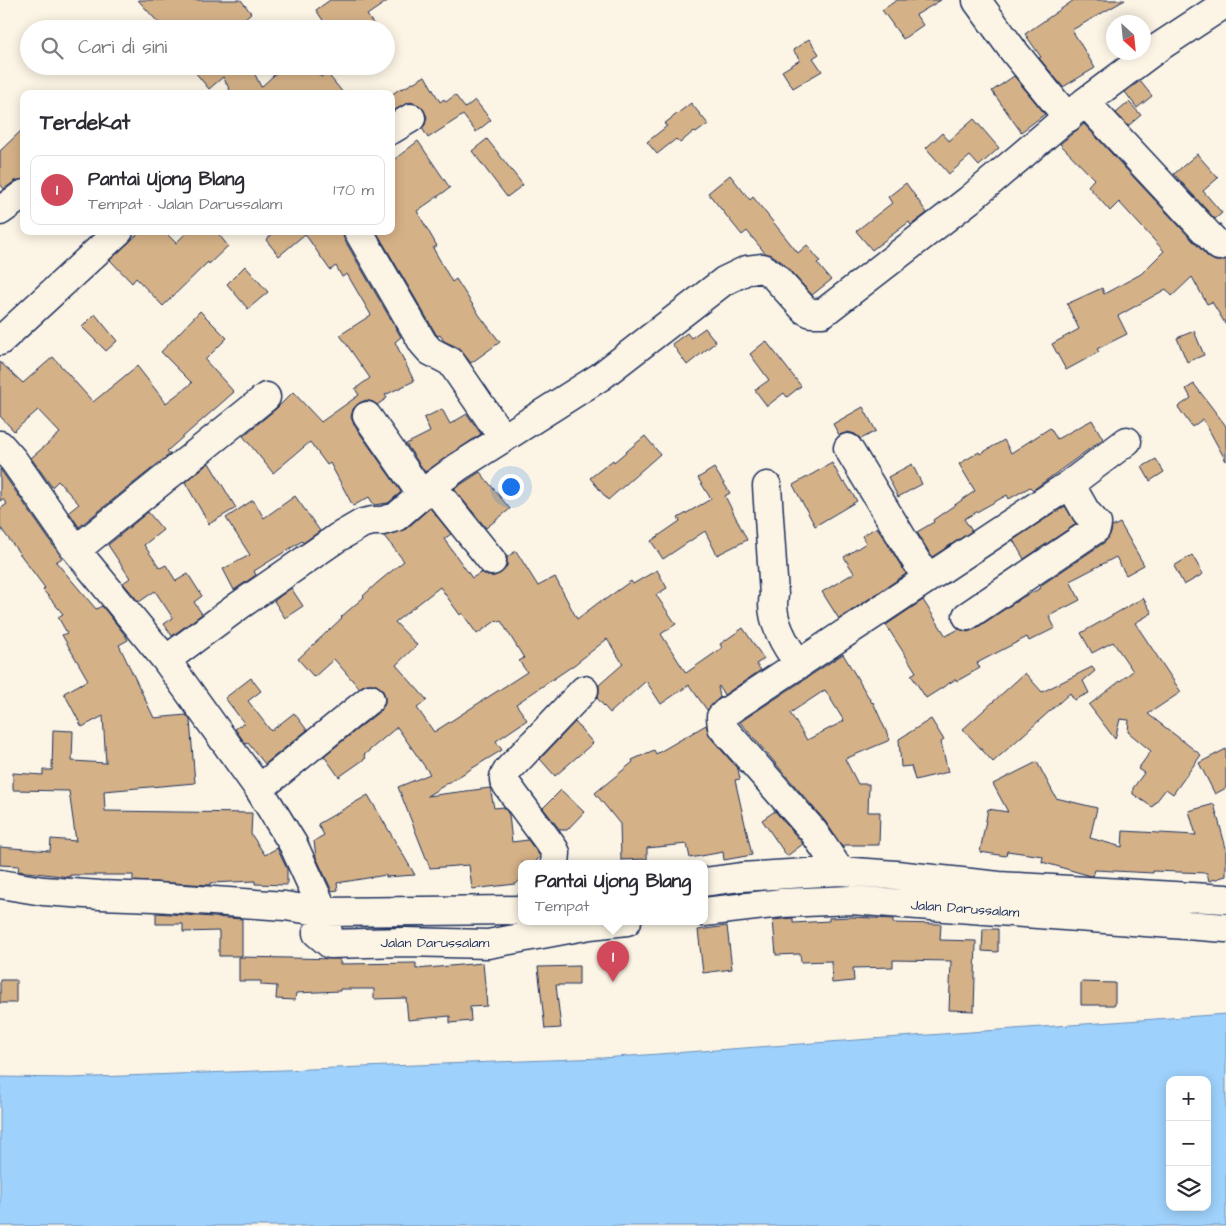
<!DOCTYPE html>
<html lang="id">
<meta charset="utf-8">
<style>
:root{--surface:#fff;--page:#f2f2f3;--text:#2b2b33;--muted:#7c7c81;--line:#e1e1e2;--accent:#d1495b}
body{margin:0;font-family:"Architects Daughter",sans-serif;background:var(--page);color:var(--text)}
.controls{position:absolute;right:15px;bottom:15px;display:grid;overflow:hidden;border-radius:10px;box-shadow:0 2px 12px #0003}
.controls button{width:45px;height:45px;display:grid;place-items:center;padding:0;border:0;border-bottom:1px solid var(--line);background:var(--surface);color:var(--text);font:25px sans-serif}
.compass{position:absolute;left:1106px;top:15px;width:45px;height:45px;border-radius:50%;background:var(--surface);box-shadow:0 2px 12px #0003;rotate:153deg}
.you{position:absolute;left:510px;top:486px;width:18px;height:18px;margin:-12px;border:4px solid #fff;border-radius:50%;background:#1a73e8;box-shadow:0 0 0 8px #1a73e833}
.badge{display:grid;place-items:center;width:32px;height:32px;border-radius:50%;background:var(--accent);color:#fff;font-size:16px;font-weight:700}
.pin{position:absolute;translate:-50% -41px;filter:drop-shadow(0 1px 2px #0008)}
.pin::after{content:'';position:absolute;top:26px;width:18px;height:15px;background:inherit;clip-path:polygon(0 0,100% 0,50% 100%)}
.popup{position:absolute;left:518px;top:860px;width:190px;height:65px;box-sizing:border-box;display:grid;place-content:center;border-radius:10px;background:var(--surface);filter:drop-shadow(0 1px 4px #0005);font-size:16px;white-space:nowrap;color:var(--muted)}
.popup b{font-size:19px;color:var(--text)}
.popup::after{content:'';position:absolute;left:50%;top:100%;margin-left:-10px;border:10px solid transparent;border-top-color:var(--surface)}
.list{margin:0;padding:0;list-style:none}
h2{display:flex;justify-content:space-between;align-items:center;height:65px;margin:0;padding:0 20px;font-size:21px}
h2 small{font-size:16px;font-weight:400;color:var(--muted)}
.list li{display:grid;grid-template-columns:32px 1fr auto;gap:15px;align-items:center;box-sizing:border-box;height:70px;margin:0 10px 10px;padding:0 10px;border:1px solid var(--line);border-radius:10px}
.list b{display:block;font-size:19px;white-space:nowrap}
.list p{margin:0;font-size:16px;white-space:nowrap;color:var(--muted)}
.list em{font-size:16px;font-style:normal;color:var(--muted)}
.icon{flex:none;width:28px;height:28px;fill:none;stroke:currentColor;stroke-width:2;stroke-linecap:round;stroke-linejoin:round}
.map{position:relative;flex:none;width:1226px;height:1226px;overflow:hidden}
.search{position:absolute;background:var(--surface);box-shadow:0 2px 12px #0003;left:20px;top:20px;width:375px;height:55px;display:flex;align-items:center;gap:12px;box-sizing:border-box;padding:0 18px;border-radius:28px;color:var(--muted);font-size:19px}
.panel{position:absolute;background:var(--surface);box-shadow:0 2px 12px #0003;left:20px;top:90px;width:375px;height:145px;border-radius:10px}
.map>svg:first-child{display:block}
.water{fill:#9ed1fc;stroke:#6a90bd;fill-rule:evenodd}
.building{fill:#d5b187;stroke:#1b2f5e;fill-rule:evenodd}
.lines{fill:none;stroke-linecap:round;stroke-linejoin:round}
.minor-casing{stroke:#1b2f5e;stroke-width:31}
.minor{stroke:#fcf5e5;stroke-width:28}
.labels{text-anchor:middle;dominant-baseline:central;stroke-width:5;stroke-linejoin:round;paint-order:stroke}
.street-label{font-size:14px;fill:#1b2f5e;stroke:#fcf5e5}
</style>
<div class="map">
<svg width="1226" height="1226" viewBox="0 0 1226 1226">
<rect width="100%" height="100%" fill="#fcf5e5"/>
<filter id="ink" filterUnits="userSpaceOnUse"><feTurbulence type="fractalNoise" baseFrequency=".02" numOctaves="2"/><feDisplacementMap in="SourceGraphic" scale="10" xChannelSelector="R" yChannelSelector="G"/><feConvolveMatrix kernelMatrix="1 2 1 2 8 2 1 2 1" color-interpolation-filters="sRGB"/></filter>
<g filter="url(#ink)">
<path class="water" d="M1226,1014V1226H0V1077L70,1078L602,1058ZM1170,1080H1207V1207H1170Z"/>
<path class="building" d="M138,0H241L251,13L232,29H164Z
M330,0H389L367,15L377,29H329L316,10Z
M897,0H941L916,15L923,25L903,39L882,10Z
M1074,0H1125L1072,30L1095,68L1063,87L1039,58L1041,57L1025,34Z
M809,39L819,54L813,58L822,71L793,88L782,71L800,60L793,50Z
M190,66H251L261,87L284,66H311L321,77L327,73L344,94H232L223,77L209,89Z
M425,76L440,102L444,99L446,102L455,95L465,108L475,100L491,120L476,132L463,115L428,138L422,128L425,125L427,117L424,110L419,105L410,102L391,112V95L401,88L402,89Z
M1014,76L1045,114L1021,132L992,91Z
M1140,81L1152,96L1137,108L1125,92Z
M1129,102L1141,115L1128,126L1116,113Z
M691,103L708,124L696,133L694,131L680,143L676,139L657,154L647,142L667,126L664,124Z
M974,119L999,148L979,166L970,156L949,174L926,148L942,133L949,141Z
M1084,124L1208,257L1215,261H1222L1226,259V325L1212,302L1207,304L1192,277L1172,296L1166,289L1118,316L1127,334L1097,349L1099,352L1066,370L1052,344L1079,329L1067,304L1102,288L1104,294L1141,274L1164,251L1119,202L1110,211L1088,186L1094,179L1060,144Z
M24,128V179L15,181L4,189L0,184V151Z
M487,139L523,185L507,197L472,151Z
M418,141L450,188L417,211L437,246L433,248L452,282L456,279L480,316L500,342L471,363L459,348L444,341L440,335L438,336L436,334L376,231H391V162Z
M1197,154L1218,178L1203,191L1222,213L1215,219L1174,174Z
M730,175L750,200L753,197L798,253L807,245L820,261L817,263L831,280L812,295L783,263L772,255L765,253L747,231L742,235L708,193Z
M906,183L927,213L911,225L909,222L872,250L856,231L892,203L888,197Z
M141,231H164L176,243L188,231H216L228,246L209,264L208,262L163,306L136,278L132,283L110,260Z
M276,231H342L344,239L401,337L395,342L414,381L385,395L387,398L377,405L373,402L366,400L359,403L353,409L351,417L354,425L401,492L388,503L374,505L369,497L353,506L330,463L327,465L310,442L273,473L243,436L276,409L293,392L321,422L359,395L355,389L370,378L340,335L371,315L347,274L342,277L336,266L330,270L305,234L279,256L266,240Z
M245,266L268,292L248,309L227,284Z
M200,311L227,338L205,360L234,392L167,451L170,454L79,527L69,512L79,504L58,481L52,487L31,458L60,433L38,410L14,431L0,416V362L23,383L53,357L93,402L137,366L166,403L192,383L161,352Z
M95,314L117,341L106,351L82,327Z
M705,328L716,342L687,365L672,344L687,333L691,338Z
M1194,331L1204,355L1187,362L1177,338Z
M766,341L801,386L787,397L784,393L767,406L755,390L769,380L750,354Z
M1194,384L1226,426V461L1203,419L1192,427L1178,407L1191,398L1186,389Z
M863,407L876,431L861,439L855,434L848,432L839,435L833,424Z
M442,409L450,424L467,414L481,434L425,472L406,444L430,432L424,418Z
M1092,420L1103,439L1033,490L1030,487L1009,499L1007,495L964,519L972,531L932,557L917,532L934,522L933,520L975,491L959,464L979,452L980,454L1004,440L1011,453L1050,428L1057,439Z
M645,436L660,454L608,500L590,478L613,460L614,462Z
M1156,459L1164,472L1150,481L1142,467Z
M209,463L236,508L209,524L185,482Z
M832,463L843,483L845,482L857,501L815,526L793,485Z
M912,464L922,484L898,497L888,477Z
M714,468L730,493L725,496L747,540L717,555L705,531L663,559L651,541L680,521L678,518L711,499L698,478Z
M0,469L62,558L56,562L96,609L102,606L125,635L128,640L119,645L154,718L186,715L190,720L195,783L104,791L105,811L252,813L251,834L265,855L277,848L287,869V885L255,884V881L210,883V885L133,881V875H70V877L18,871L19,866L0,865V847L50,851L51,839L76,841L69,791L13,790V773L43,775V770H52L53,730L73,731L72,761L106,763L103,716L82,727L64,693L88,680L62,635L67,633L58,617L63,614L43,590L45,588L0,527V509L7,504L3,499L0,501Z
M480,472L510,509L486,528L454,489Z
M295,496L320,531L303,543L302,541L254,571L256,575L234,590L223,569L250,555L226,518L253,500L264,518Z
M1065,506L1076,524L1024,559L1013,540Z
M430,508L451,534L444,539L472,578L482,572L487,576H494L501,573L507,566V557L516,551L538,586L555,577L577,619L602,600L603,601L631,581L633,584L657,570L667,588L656,595L676,624L661,634L686,673L722,648L720,644L743,628L764,659L756,664L761,670L724,695L719,686L718,687L720,697L707,710L689,685L661,704L646,681L610,713L597,698L599,693V685L623,664L607,639L574,665L516,704L527,720L496,741L502,750L427,796L490,788L494,808L504,807L509,815L512,842L528,840L540,856L535,863H522V878L516,884L472,889L469,865L430,868L398,787L430,774L397,727L364,755L366,758L339,777L324,756L380,711L385,704V696L382,689L375,684H367L359,688L334,659L314,677L298,659L342,618L341,617L364,597L363,596L377,583L404,561L384,536L406,529ZM440,587L460,615L462,613L477,634L497,620L499,622L501,621L524,658L519,661L527,672L434,732L417,708L427,700L396,665L417,645L395,622Z
M148,512L163,530L144,545L160,568L166,565L176,581L188,574L202,596L194,602L202,614L172,636L164,624L173,618L155,591L139,602L123,583L130,578L108,545Z
M1120,523L1144,565L1126,575L1116,557L1070,581L1080,600L1049,616L1055,628L1029,641L1027,637L977,663L980,668L957,681L956,679L926,698L911,675L916,672L886,625L923,600L946,636L959,629L968,632L975,629L1023,597L1041,588L1040,586L1105,542L1111,533L1112,527Z
M877,527L906,574L839,619L822,592L854,573L844,557L866,543L862,536Z
M1192,555L1203,574L1184,585L1174,566Z
M291,588L303,606L285,618L274,601Z
M1143,598L1152,613L1135,623L1181,692L1148,714L1201,755L1173,794L1166,789L1152,807L1133,794V788L1144,773L1138,769L1151,751L1128,732L1129,720L1120,719L1115,739L1089,705L1133,671L1113,642L1092,653L1081,633Z
M843,654L872,703L873,702L890,740L845,759L858,784H869L868,812H880L879,845H844V849L825,821L740,722ZM825,690L844,721L807,740L790,713Z
M1092,667L1095,671L1083,681L1089,693L1074,700L1070,693L993,762L963,729L1025,673L1042,692Z
M251,678L261,691L248,701L271,731L294,713L307,730L265,764L248,743L246,744L235,729L244,723L225,698Z
M931,719L944,740L941,742L948,772L915,780L911,766L901,767L899,739Z
M575,722L593,743L555,776L540,759Z
M706,725L710,737L738,769L740,779L735,780L752,855L724,860L723,852L690,858L687,844L647,848V859L621,860L620,824L595,793L633,762L632,760L654,750L656,754Z
M1226,749V788L1215,794L1199,763Z
M1037,762L1056,798L1097,808L1090,838L1122,847L1123,831L1196,835L1189,811L1214,804L1226,848V876L1209,881L1207,873L1153,871V873L1095,870L1093,876H1091L1042,862L1043,856L1007,851L1006,856L980,852L988,809L1008,812L993,784Z
M561,790L584,812L567,830H560L543,808Z
M368,795L415,875L386,877V875L337,883L338,890L332,891L316,857L314,841L324,835L318,824Z
M775,811L803,844L787,856L762,820Z
M156,913L242,919V956H219V931L183,932V924H156Z
M851,917L893,919V923L941,924L940,940L976,941L974,1011L949,1010L951,961L893,960V967L853,968L854,981L832,983L831,961L801,962L800,954L776,955L773,920L793,918V923L829,921V918Z
M727,926L732,969L703,973L698,930Z
M983,929H998V952L982,951Z
M239,957L340,959V964L416,963V969L483,963L487,1006L470,1007L471,1021L450,1023V1016L408,1020L406,998L374,999V989H340V991L296,993L295,1000L276,999L277,986L261,985V981H239Z
M579,966V985H556L561,1028L545,1029L538,967Z
M0,980H16V1003H0Z
M1081,982L1115,983V1005H1081Z"/>
<g class="lines">
<g class="minor-casing">
<path id="minor" d="M977,1L1012,49L1068,118
M1085,102L1159,47L1226,3
M391,130L411,118
M0,211L24,194
M358,231L423,343L430,351L451,362L503,438
M0,341L119,231
M367,416L422,495
M0,445L14,461L76,550L166,660L259,789L293,844L324,912L330,944
M848,448L927,579
M432,486L492,561
M767,486L774,595C769,618 785,647 800,664
M76,550L266,397
M967,616L1096,529L1097,524L1086,512L1070,484
M166,660L240,605L337,538L363,523L373,521H382L396,517L432,486L458,467L600,377L724,281L747,270L763,268L774,276L805,310L811,313H823L969,200L1085,102L1219,246
M259,789L370,699
M555,863L556,853L554,849L504,781V777L508,770L584,690
M840,871L813,831L722,727L721,717L725,713L1070,484L1127,441
M704,882L741,877L840,871L896,875L999,886L1226,899
M0,884L43,891L100,895L155,897L285,906L324,912L522,910
M704,912L782,903L851,900L1226,928
M317,933L330,944L404,942L488,944L590,925L627,921"/>
</g>
<use href="#minor" class="minor"/>
</g>
</g>
<g class="labels">
<g class="street-label">
<text transform="translate(965 909) rotate(4)">Jalan Darussalam</text>
<text x="435" y="943">Jalan Darussalam</text>
</g>
</g>
</svg>
<div class="controls">
<button>+</button>
<button>−</button>
<button><svg class="icon" aria-label="layers" viewBox="0 0 24 24"><path d="M12 4l9 5-9 5-9-5zM3 14l9 5 9-5"/></svg></button>
</div>
<svg class="compass" viewBox="-18 -18 36 36"><path d="M0-13l5 13h-10z" fill="#e53935"/><path d="M0 13l5-13h-10z" fill="#7c7c81"/></svg>
<div class="you"></div>
<div class="pin badge" style="left:613px;top:982px">1</div>
<div class="popup"><b>Pantai Ujong Blang</b>Tempat</div>
<div class="search"><svg class="icon" aria-label="search" viewBox="0 0 24 24"><circle cx="10" cy="10" r="6"/><path d="M15 15l6 6"/></svg>Cari di sini</div>
<section class="panel">
<h2>Terdekat<small></small></h2>
<ul class="list">
<li><span class="badge">1</span><div><b>Pantai Ujong Blang</b><p>Tempat · Jalan Darussalam</p></div><em>170 m</em></li>
</ul>
</section>
</div>
